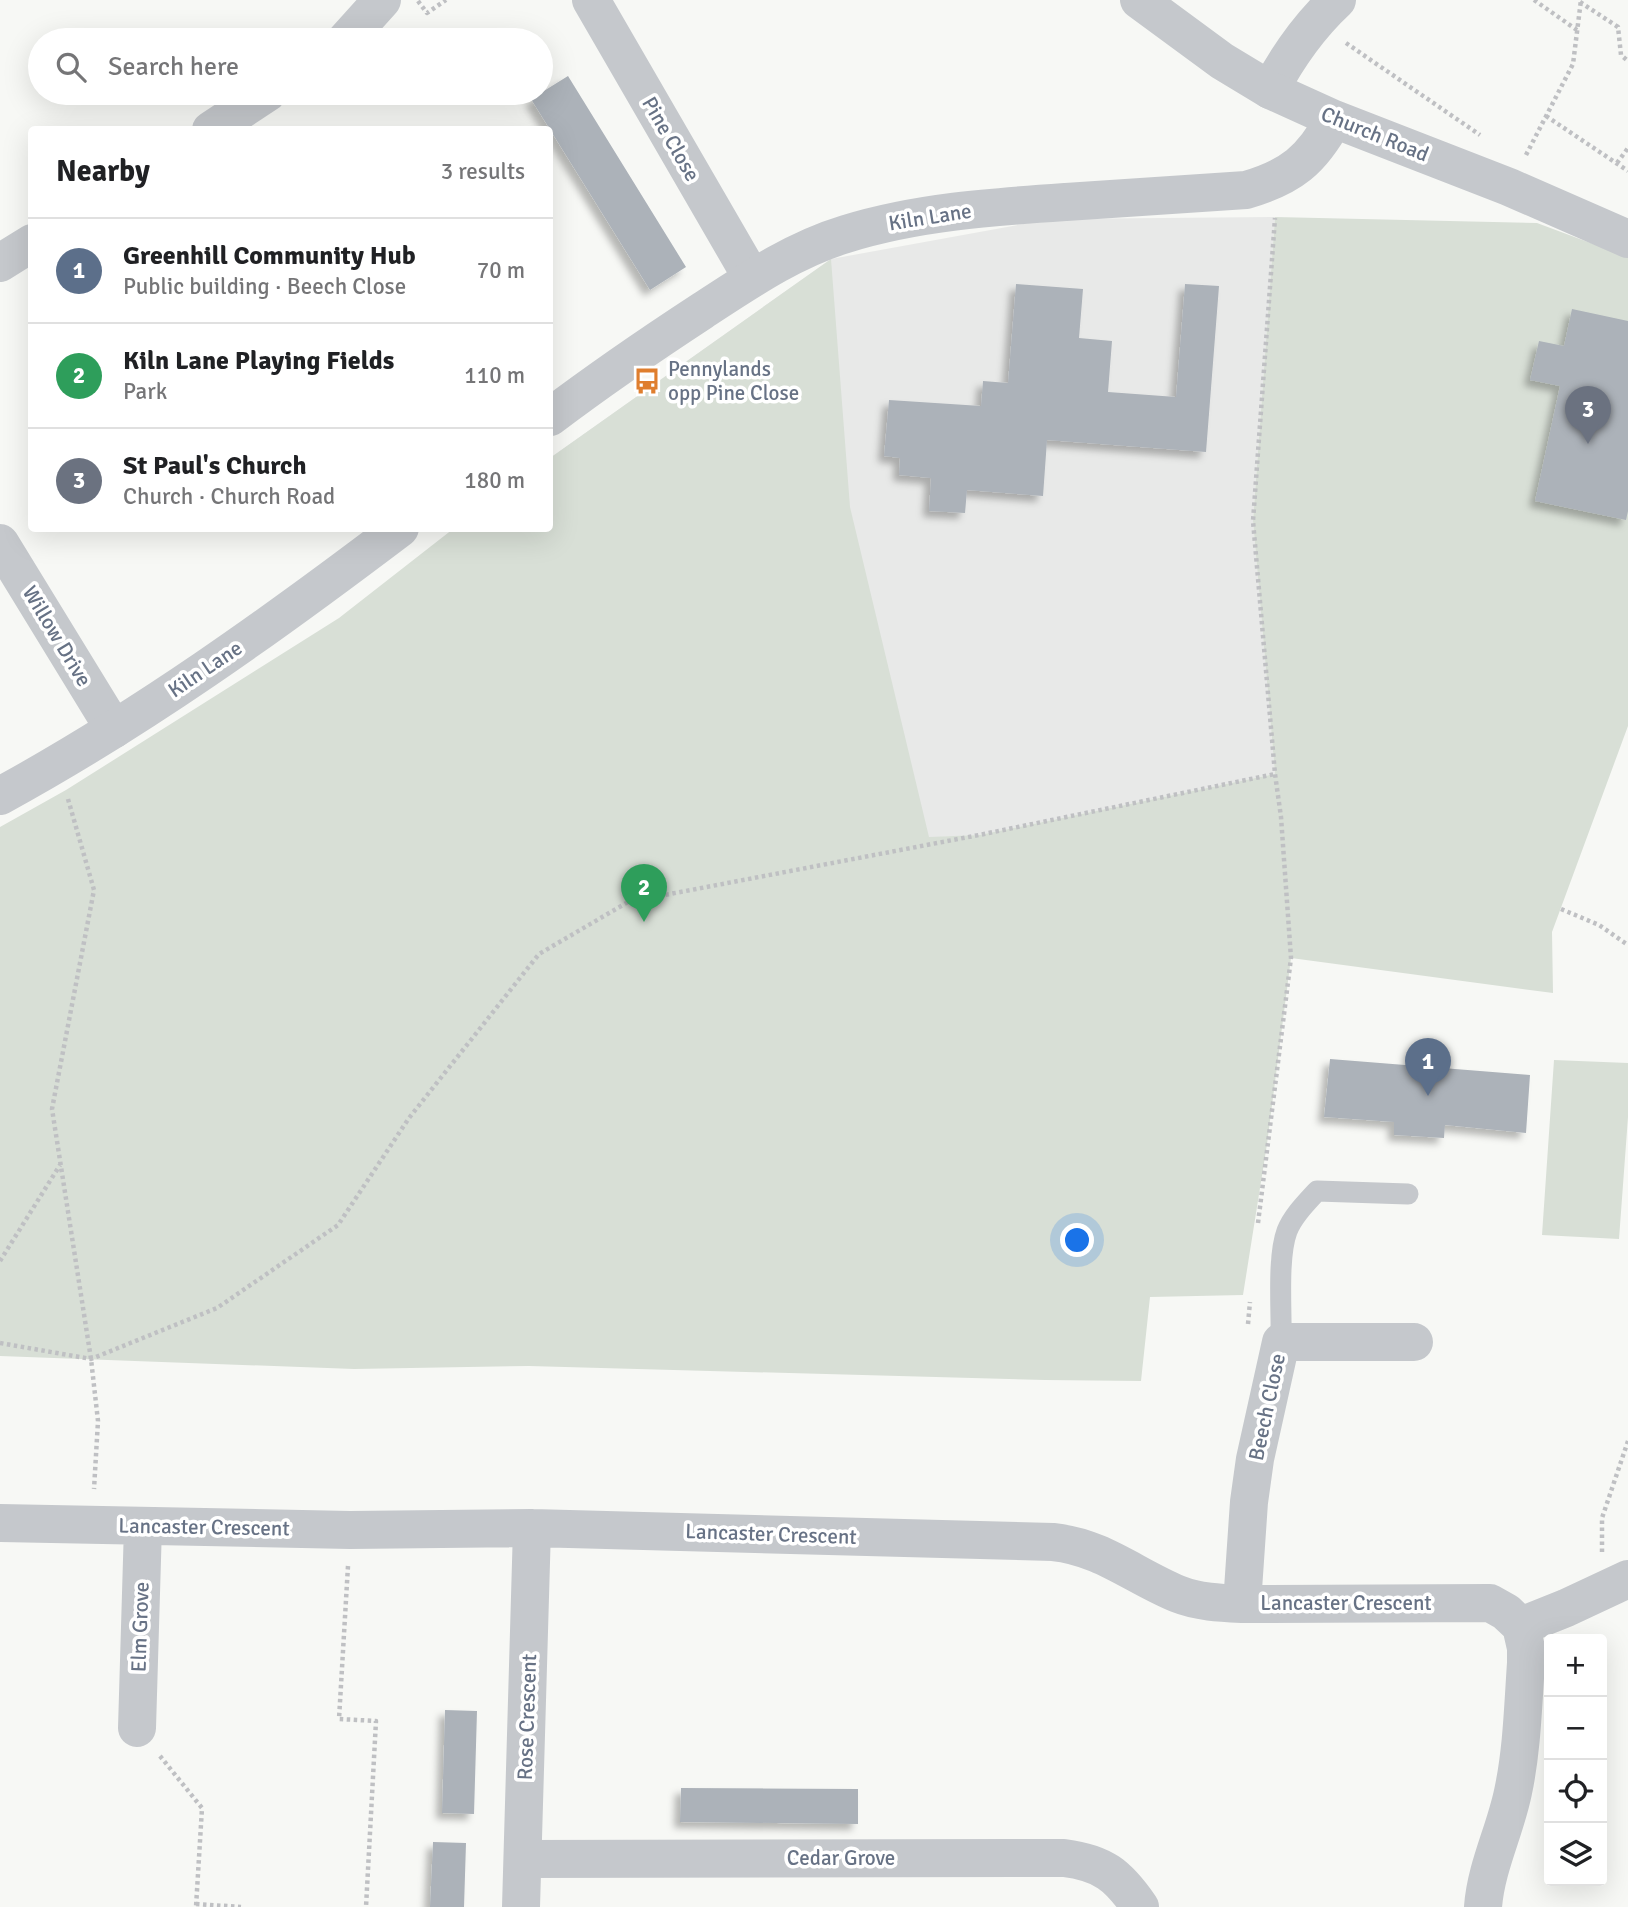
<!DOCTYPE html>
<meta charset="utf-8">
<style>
:root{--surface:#fff;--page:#f6f6f6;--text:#202124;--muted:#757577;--line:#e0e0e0;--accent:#111827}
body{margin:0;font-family:Signika,sans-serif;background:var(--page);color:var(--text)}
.controls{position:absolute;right:21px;bottom:21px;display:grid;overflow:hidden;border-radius:7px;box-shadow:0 7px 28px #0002}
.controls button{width:63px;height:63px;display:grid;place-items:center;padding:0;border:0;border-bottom:2px solid var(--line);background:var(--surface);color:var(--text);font:35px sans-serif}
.you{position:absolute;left:1078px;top:1241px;width:24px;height:24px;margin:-18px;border:5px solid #fff;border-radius:50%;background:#1a73e8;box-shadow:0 0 0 10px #1a73e833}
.badge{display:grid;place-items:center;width:46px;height:46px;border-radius:50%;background:var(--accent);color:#fff;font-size:23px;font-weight:700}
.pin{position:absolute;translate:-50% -58px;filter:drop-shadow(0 2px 4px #0008)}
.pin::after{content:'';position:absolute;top:37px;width:24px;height:21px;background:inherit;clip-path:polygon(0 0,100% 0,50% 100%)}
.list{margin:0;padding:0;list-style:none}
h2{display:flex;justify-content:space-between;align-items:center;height:91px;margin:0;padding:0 28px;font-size:30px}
h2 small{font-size:23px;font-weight:400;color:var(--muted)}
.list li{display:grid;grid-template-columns:46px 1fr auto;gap:21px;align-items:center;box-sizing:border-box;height:105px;padding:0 28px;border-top:2px solid var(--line)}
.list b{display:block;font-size:26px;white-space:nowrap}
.list p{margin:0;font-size:23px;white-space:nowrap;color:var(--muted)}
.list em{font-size:23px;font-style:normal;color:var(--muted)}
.icon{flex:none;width:38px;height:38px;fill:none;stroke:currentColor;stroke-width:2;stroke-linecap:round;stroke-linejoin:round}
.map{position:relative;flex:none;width:1628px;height:1907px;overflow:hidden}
.search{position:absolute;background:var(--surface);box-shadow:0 7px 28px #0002;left:28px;top:28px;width:525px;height:77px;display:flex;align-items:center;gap:18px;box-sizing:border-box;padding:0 24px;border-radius:38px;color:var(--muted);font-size:26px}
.panel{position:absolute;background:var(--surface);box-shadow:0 7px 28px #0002;left:28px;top:126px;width:525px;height:406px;border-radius:7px}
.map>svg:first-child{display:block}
.built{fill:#e8e9e8}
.green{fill:#d8dfd6}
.building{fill:#acb2b9;filter:url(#shadow)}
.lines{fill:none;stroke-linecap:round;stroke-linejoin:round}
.path{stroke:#bfc0c3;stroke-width:4.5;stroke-dasharray:3.5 3.5;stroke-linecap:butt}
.service{stroke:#c5c8cc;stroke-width:21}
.minor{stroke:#c5c8cc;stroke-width:38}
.tertiary{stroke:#c5c8cc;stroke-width:38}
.labels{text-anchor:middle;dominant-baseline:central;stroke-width:7;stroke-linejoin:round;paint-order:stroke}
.street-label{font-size:21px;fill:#677285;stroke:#fff}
.poi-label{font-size:21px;fill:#677285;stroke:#fff;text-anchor:start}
</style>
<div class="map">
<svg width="1628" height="1907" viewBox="0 0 1628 1907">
<defs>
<filter id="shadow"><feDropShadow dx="-6" dy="6" stdDeviation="3.5" flood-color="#0004"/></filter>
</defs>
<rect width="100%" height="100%" fill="#f7f8f5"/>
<path class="built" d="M1275,217L1253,521L1275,774L979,835L519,859L550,528V458L831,259L1051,219Z"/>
<path class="green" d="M1275,217L1537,223L1628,257V726L1552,932L1553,993L1291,958L1267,1144L1243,1295L1150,1297L1141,1381L1045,1380L529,1366L354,1369L0,1356V827L66,790L339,618L453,529L550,528V458L831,259L850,507L929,837L979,835L1275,774L1253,521Z
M1554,1060L1628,1063V1117L1619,1239L1542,1235Z"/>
<path class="building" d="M568,76L686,267L650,290L531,99Z
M1016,284L1083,289L1079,338L1112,341L1108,392L1176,397L1185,284L1219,286L1206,452L1047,440L1043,496L967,490L965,513L929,511L931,478L899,475L900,458L884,456L889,400L981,406L983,381L1008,383Z
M1572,309L1628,321V511L1626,520L1535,501L1560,386L1530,380L1539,341L1564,346Z
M1330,1059L1530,1075L1526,1133L1445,1125L1444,1138L1394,1135V1122L1324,1117Z
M445,1710L477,1711L474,1814L442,1813Z
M681,1788L858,1789V1824L680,1822Z
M433,1842L466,1843L464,1907H430Z"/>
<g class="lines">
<path class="path" d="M1534,0L1577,30
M418,1L427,13L446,0
M1580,2L1618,27L1621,55L1628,61
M1346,43L1480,135
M1546,116L1628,171
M1526,155L1573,64L1581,0
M1617,163L1628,148
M68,799L94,890L52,1109L91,1359L98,1421L94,1489
M1561,909L1599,925L1628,945
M1258,1223L1291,958L1281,817L1275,774L1253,521L1275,218
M0,1261L60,1165
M1248,1324L1250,1302
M0,1343L91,1359L217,1308L338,1225L409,1118L539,954L628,902L979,835L1275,774
M1602,1552V1518L1628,1441
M348,1566L339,1719L376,1721L366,1907
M160,1756L202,1808L196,1907
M196,1904L241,1907"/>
<path class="service" d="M1281,1342C1282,1312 1277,1258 1287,1231C1293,1216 1306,1203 1317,1191L1408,1194"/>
<path class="minor" d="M591,0L752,278
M346,40L382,0
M1270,90C1288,56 1308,27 1337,0
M211,130L267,93
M0,263L32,243
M0,543L114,729
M0,1523L350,1530L532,1528L1053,1542C1102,1547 1134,1576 1178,1594C1198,1602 1220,1603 1242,1604L1490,1603L1506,1612L1521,1626
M1242,1604L1249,1502L1255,1459L1281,1342H1414
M137,1728L143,1526
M523,1859L1064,1858C1103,1863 1118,1875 1140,1907
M521,1907L532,1528
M1483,1907C1486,1867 1505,1831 1513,1792C1522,1750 1523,1706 1526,1663V1648L1521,1626L1566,1608L1628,1579"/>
<path class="tertiary" d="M1139,0L1222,61L1270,90L1334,119L1509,187L1628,239
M550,417C599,380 650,345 702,311C748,281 793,250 846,234C917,212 992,207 1066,202C1126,198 1186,194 1246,190C1291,177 1312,160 1334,119
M0,796C141,719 272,625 400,528"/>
</g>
<defs>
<g id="bus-bare" transform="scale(2.1)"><path d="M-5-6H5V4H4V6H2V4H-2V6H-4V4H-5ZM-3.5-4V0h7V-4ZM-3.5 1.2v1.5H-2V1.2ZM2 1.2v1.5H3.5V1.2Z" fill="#df7e2e" stroke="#fff" stroke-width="2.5" paint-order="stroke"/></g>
</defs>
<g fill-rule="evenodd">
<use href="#bus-bare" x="647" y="381"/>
</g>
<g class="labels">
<g class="street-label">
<text transform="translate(1375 134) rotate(22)">Church Road</text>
<text transform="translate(671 139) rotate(60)">Pine Close</text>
<text transform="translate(930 217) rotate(-9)">Kiln Lane</text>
<text transform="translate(57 636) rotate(59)">Willow Drive</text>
<text transform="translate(205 669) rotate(-34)">Kiln Lane</text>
<text transform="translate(1267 1407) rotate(-78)">Beech Close</text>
<text transform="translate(204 1527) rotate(1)">Lancaster Crescent</text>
<text transform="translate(771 1534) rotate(2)">Lancaster Crescent</text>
<text x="1346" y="1603">Lancaster Crescent</text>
<text transform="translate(140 1627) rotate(-88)">Elm Grove</text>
<text transform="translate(527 1717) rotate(-88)">Rose Crescent</text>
<text x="841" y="1858">Cedar Grove</text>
</g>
<g class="poi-label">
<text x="668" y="369">Pennylands<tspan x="668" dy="24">opp Pine Close</tspan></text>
</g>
</g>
</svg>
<div class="controls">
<button>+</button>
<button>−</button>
<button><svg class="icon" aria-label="locate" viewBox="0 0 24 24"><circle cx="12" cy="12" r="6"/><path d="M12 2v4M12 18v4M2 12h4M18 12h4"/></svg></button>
<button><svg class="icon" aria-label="layers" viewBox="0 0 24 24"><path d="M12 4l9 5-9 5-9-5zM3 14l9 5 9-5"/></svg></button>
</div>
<div class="you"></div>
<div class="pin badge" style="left:1428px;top:1096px;background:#5c6f8a">1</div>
<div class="pin badge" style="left:644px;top:922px;background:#2e9e5b">2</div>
<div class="pin badge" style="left:1588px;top:444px;background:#6b7280">3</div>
<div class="search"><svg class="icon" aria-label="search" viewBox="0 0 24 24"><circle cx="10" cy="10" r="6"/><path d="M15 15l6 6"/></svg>Search here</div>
<section class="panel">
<h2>Nearby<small>3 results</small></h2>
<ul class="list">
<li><span class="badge" style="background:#5c6f8a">1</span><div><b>Greenhill Community Hub</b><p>Public building · Beech Close</p></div><em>70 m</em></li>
<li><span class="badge" style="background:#2e9e5b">2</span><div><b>Kiln Lane Playing Fields</b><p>Park</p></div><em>110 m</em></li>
<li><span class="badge" style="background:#6b7280">3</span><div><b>St Paul's Church</b><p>Church · Church Road</p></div><em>180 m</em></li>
</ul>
</section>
</div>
